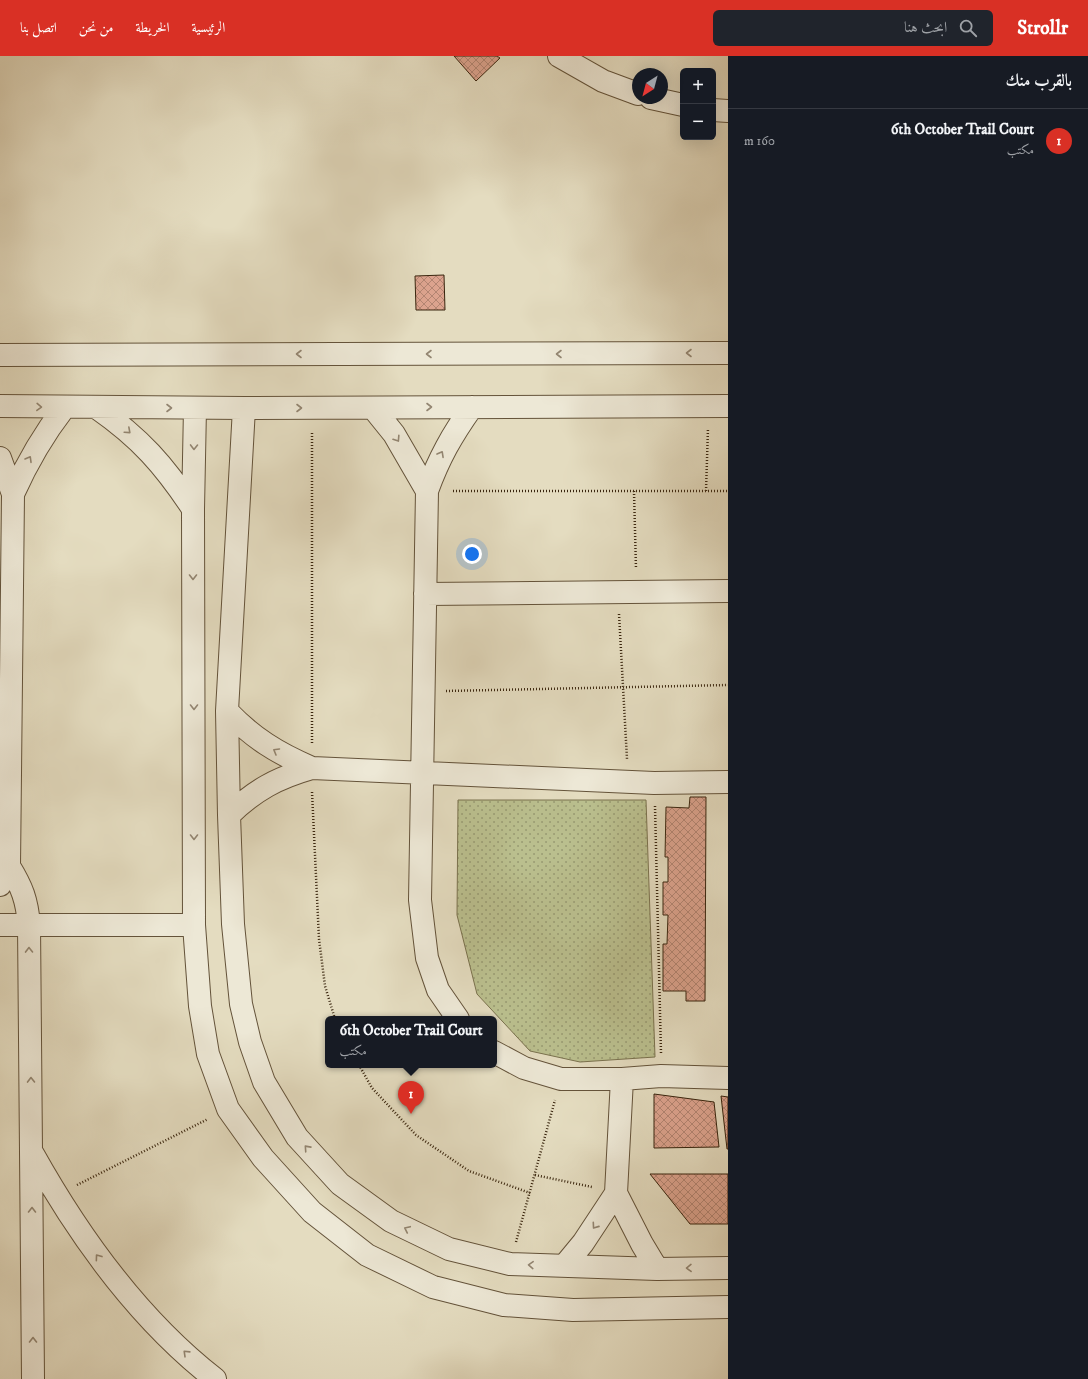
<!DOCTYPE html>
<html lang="ar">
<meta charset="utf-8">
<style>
:root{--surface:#171b24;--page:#20242c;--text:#f1f3f6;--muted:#9ea1a6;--line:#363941;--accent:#d93025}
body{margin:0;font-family:"IM FELL DW Pica",Amiri,serif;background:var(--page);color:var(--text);direction:rtl}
.controls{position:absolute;right:12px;top:12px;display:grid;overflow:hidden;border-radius:6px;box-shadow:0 4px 16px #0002}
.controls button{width:36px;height:36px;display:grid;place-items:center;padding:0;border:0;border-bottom:1px solid var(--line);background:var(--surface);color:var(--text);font:20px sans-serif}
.compass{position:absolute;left:632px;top:12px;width:36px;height:36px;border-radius:50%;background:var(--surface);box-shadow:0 4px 16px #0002;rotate:216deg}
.you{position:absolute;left:472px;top:498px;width:14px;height:14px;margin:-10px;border:3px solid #fff;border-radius:50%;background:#1a73e8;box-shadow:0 0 0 6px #1a73e833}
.badge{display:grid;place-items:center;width:26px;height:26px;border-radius:50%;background:var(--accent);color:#fff;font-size:13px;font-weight:700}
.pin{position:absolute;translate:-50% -33px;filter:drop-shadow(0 1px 2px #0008)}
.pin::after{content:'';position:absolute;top:21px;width:14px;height:12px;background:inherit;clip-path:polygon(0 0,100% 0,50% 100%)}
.popup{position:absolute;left:325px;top:960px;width:172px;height:52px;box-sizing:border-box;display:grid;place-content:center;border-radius:6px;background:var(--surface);filter:drop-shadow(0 1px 3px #0005);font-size:13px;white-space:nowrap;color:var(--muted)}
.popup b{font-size:15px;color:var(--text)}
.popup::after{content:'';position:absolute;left:50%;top:100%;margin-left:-8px;border:8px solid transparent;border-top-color:var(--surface)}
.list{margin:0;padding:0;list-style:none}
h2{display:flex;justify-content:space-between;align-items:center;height:52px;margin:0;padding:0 16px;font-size:17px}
h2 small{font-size:13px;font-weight:400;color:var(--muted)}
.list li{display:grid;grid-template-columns:26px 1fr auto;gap:12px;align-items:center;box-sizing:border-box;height:64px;padding:0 16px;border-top:1px solid var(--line)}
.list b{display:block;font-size:15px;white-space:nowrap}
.list p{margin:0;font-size:13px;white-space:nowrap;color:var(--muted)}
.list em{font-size:13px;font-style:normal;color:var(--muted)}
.icon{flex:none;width:22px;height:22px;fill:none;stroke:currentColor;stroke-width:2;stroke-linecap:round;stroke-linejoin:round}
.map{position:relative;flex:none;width:728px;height:1323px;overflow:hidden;direction:ltr}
header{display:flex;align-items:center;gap:24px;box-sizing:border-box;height:56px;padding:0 20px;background:var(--accent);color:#fff}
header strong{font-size:19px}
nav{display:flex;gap:22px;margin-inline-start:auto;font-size:14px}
.search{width:280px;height:36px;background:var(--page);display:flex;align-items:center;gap:10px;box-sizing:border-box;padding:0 14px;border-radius:6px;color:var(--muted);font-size:15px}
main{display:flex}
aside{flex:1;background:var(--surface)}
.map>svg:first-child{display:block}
.park{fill:url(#park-dots);stroke:#7a724e}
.building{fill:url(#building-cross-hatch);stroke:#39250e}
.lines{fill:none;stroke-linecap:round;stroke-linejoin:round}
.minor-casing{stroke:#64533a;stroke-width:24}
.path{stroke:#39250e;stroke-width:2.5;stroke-dasharray:1 2;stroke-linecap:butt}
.minor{stroke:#ede8d6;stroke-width:22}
.oneway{stroke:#938672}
</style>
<header>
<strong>Strollr</strong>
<div class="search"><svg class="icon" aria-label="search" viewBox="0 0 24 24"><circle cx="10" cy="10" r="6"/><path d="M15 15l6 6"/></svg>ابحث هنا</div>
<nav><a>الرئيسية</a><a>الخريطة</a><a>من نحن</a><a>اتصل بنا</a></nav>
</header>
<main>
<aside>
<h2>بالقرب منك<small></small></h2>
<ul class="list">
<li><span class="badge">1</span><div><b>6th October Trail Court</b><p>مكتب</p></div><em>160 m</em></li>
</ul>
</aside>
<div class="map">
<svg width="728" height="1323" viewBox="0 0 728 1323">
<defs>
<pattern id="park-dots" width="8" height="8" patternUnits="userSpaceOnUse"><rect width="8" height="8" fill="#babf8e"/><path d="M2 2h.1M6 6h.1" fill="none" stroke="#989b72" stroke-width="1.8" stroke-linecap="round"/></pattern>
<pattern id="building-cross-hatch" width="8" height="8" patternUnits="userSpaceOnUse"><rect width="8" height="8" fill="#dca38e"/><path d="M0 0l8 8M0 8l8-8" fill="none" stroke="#b38572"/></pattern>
</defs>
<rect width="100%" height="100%" fill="#e4dcc0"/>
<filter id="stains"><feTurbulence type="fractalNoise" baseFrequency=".005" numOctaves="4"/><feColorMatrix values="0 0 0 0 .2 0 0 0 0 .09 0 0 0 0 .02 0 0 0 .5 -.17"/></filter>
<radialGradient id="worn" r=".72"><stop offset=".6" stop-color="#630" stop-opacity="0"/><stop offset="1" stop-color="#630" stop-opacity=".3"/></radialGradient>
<path class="park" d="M458,744H646L655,1001L580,1006L530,995L477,938L457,859Z"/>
<path class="building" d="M454,0H497L500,2L476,25Z
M444,219L445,254H416L415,220Z
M690,741H706L705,945H686V935H663V888H667L668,859H663V826H668V801H665L666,751L689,752Z
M654,1038L714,1046L719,1091L654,1092Z
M721,1040L728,1041V1093H727Z
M650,1118H728V1168H690Z"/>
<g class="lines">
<g class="minor-casing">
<path id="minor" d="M559,0L603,25L638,38
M651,42L683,49
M713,54L728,55
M0,299L728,297
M0,350L244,352L728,350
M97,352C140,382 164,409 193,453
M195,352L193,453L194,869L200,950L208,998L228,1053L263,1102L312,1156L367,1199L433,1231L504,1249L573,1254L728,1251
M244,352L227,655L229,759L233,868L241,948L250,986L264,1026L297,1081L340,1128L391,1165L449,1193L510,1208L657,1213L728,1212
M373,352L394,378L427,435
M0,402L13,438L9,810L0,829
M13,438C27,407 43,379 64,352
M425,538L728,535
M227,655C253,682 277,697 312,712
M229,759C255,734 277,722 312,712L654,727L728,726
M9,810C22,831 27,844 29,869L33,1323
M0,869H194
M458,963L438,934L427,902L420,844L427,435C439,402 452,379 472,351
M494,996L524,1012L561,1023H622L661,1020L728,1022
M622,1023L616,1137L642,1188L657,1213
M33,1098C80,1182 138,1263 215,1323
M564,1210L583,1187L616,1137"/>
</g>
<path class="path" d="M453,435H728
M634,435L636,513
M706,435L708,372
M619,558L627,703
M446,635L728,629
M312,687V376
M312,736L319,883L325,930L335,963
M655,750L661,997
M359,1009L372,1032L416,1079L469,1115L530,1137
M535,1119L592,1131
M77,1129L208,1063
M516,1186L555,1044"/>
<use href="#minor" class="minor"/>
</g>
<defs><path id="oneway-chevron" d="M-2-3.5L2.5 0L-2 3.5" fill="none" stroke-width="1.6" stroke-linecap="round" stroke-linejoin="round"/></defs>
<g class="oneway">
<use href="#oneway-chevron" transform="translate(689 297) rotate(180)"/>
<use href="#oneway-chevron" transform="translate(299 298) rotate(180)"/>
<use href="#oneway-chevron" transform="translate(429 298) rotate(180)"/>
<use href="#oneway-chevron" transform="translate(559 298) rotate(180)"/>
<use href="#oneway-chevron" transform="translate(39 351) rotate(2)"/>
<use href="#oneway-chevron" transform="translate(429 351)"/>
<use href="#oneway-chevron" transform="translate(169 352)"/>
<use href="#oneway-chevron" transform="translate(299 352)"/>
<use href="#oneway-chevron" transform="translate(128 375) rotate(42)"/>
<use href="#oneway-chevron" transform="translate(397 383) rotate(57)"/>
<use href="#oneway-chevron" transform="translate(194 391) rotate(91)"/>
<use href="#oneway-chevron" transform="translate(441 398) rotate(-61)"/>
<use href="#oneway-chevron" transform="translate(29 403) rotate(-60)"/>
<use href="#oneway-chevron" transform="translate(193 521) rotate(90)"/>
<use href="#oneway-chevron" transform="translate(194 651) rotate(90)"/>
<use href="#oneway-chevron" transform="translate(276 695) rotate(-150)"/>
<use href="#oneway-chevron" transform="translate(194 781) rotate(90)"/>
<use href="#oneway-chevron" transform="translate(29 894) rotate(-91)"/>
<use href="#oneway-chevron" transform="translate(31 1024) rotate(-91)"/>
<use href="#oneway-chevron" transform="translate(307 1092) rotate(-132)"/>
<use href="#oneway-chevron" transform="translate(32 1154) rotate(-90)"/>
<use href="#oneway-chevron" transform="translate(595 1170) rotate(125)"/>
<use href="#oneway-chevron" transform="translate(407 1173) rotate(-155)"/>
<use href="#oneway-chevron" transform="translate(98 1201) rotate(-126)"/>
<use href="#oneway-chevron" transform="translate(531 1209) rotate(-177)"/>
<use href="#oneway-chevron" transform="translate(689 1212) rotate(179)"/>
<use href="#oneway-chevron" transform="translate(33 1284) rotate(-90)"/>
<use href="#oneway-chevron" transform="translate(186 1297) rotate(-136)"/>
</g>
<rect width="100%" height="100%" filter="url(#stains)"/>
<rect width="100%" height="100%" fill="url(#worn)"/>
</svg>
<div class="controls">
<button>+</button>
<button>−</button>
</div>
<svg class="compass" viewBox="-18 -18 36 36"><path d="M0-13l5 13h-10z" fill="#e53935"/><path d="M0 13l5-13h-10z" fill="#9ea1a6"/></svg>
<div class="you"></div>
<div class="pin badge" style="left:411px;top:1058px">1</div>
<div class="popup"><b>6th October Trail Court</b>مكتب</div>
</div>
</main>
